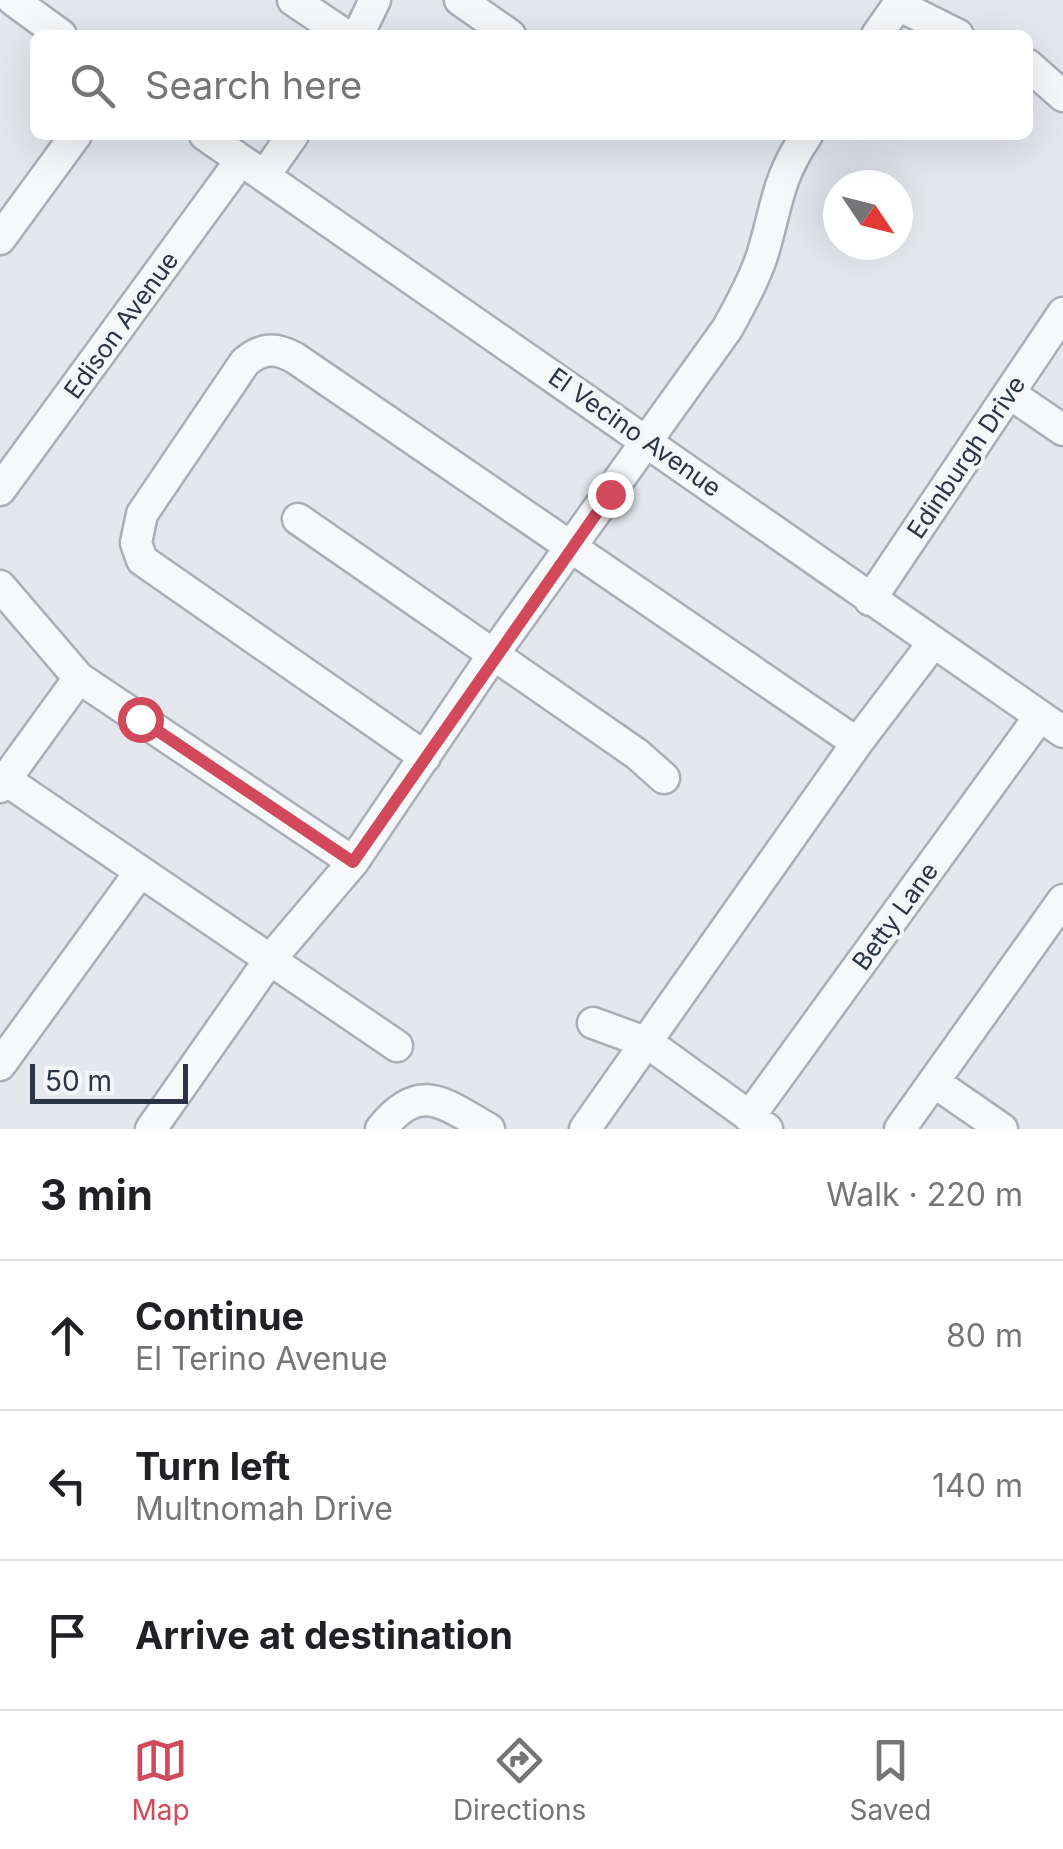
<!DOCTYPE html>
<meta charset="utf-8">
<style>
:root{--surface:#fff;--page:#f2f2f2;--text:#202124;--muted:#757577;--line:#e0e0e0;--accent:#d1495b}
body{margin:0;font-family:Inter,sans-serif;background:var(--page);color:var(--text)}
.compass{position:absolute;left:823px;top:170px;width:90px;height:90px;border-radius:50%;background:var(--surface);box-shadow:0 10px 40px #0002;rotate:125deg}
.scale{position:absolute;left:30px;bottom:25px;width:158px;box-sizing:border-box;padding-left:10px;border:5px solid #2b3445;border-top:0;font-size:28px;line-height:35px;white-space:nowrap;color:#2b3445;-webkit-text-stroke:8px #f4f6f9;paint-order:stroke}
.stop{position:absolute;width:30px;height:30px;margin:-22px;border:8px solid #d1495b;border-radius:50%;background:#fff}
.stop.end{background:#d1495b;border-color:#fff;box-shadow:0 2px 10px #0008}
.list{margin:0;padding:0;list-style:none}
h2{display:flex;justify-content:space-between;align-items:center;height:130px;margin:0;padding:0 40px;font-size:42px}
h2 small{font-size:32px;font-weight:400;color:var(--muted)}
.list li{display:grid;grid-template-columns:65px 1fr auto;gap:30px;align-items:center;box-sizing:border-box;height:150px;padding:0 40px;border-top:2px solid var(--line)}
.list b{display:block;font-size:38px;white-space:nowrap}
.list p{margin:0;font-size:32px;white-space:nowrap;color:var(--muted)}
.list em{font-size:32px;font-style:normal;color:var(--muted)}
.icon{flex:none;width:55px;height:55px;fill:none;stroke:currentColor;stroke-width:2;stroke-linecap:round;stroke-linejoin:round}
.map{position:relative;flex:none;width:1063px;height:1129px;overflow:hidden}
.search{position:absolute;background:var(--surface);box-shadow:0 10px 40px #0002;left:30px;right:30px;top:30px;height:110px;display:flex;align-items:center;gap:25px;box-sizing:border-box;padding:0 35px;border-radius:15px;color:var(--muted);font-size:38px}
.sheet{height:580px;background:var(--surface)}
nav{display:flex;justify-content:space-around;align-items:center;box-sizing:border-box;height:140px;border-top:2px solid var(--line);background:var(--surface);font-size:28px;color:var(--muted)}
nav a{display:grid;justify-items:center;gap:5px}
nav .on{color:var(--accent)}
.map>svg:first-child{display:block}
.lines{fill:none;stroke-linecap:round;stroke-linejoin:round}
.minor-casing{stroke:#a9aeb7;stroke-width:35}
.minor{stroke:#f7f8fa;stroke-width:30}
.route{stroke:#d1495b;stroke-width:12}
.labels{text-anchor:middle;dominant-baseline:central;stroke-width:8;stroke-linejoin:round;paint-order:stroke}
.street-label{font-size:25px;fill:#2b3445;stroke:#f4f6f9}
</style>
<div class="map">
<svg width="1063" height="1129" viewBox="0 0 1063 1129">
<rect width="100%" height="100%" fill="#e4e7ec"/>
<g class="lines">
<g class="minor-casing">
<path id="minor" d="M13,0L61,35
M293,0L345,35
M460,0L510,35
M358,35L375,0
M877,35L898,5L958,35
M1028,65L1063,96
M205,135L1063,732
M264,176L293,135
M0,239L76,135
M1009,393L1063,430
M0,490L241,160
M298,519L637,754L664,778
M0,586L79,678L353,862
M870,600L1063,313
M425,757L142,560L136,543L142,514L245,362C262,348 275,347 295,358L857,743
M0,776L397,1046
M0,787L79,678
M593,1023L648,1043L767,1129
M0,1065L140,872
M934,1082L1002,1129
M749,1117L1040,716
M151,1129L268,962L353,862L493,655L727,329C740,306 752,284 761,259C777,210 775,181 807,135
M381,1129C420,1080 443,1103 489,1129
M585,1129L857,743L933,643
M900,1129L1063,900"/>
</g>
<use href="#minor" class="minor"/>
</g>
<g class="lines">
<path class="route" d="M140,719L353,862L610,494"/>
</g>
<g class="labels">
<g class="street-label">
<text transform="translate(121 325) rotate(-54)">Edison Avenue</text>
<text transform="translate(635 432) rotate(35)">El Vecino Avenue</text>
<text transform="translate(966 457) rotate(-56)">Edinburgh Drive</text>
<text transform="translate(895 916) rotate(-54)">Betty Lane</text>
</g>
</g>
</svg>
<svg class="compass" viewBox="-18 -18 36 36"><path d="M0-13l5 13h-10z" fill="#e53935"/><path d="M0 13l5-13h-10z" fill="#757577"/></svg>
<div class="scale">50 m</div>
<div class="stop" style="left:140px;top:719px"></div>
<div class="stop end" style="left:610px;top:494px"></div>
<div class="search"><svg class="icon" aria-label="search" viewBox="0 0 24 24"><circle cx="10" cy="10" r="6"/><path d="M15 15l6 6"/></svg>Search here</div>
</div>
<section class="sheet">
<h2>3 min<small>Walk · 220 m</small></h2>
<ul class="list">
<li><svg class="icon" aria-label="ahead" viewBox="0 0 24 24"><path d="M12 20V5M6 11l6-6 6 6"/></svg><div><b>Continue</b><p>El Terino Avenue</p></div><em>80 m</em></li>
<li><svg class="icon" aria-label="left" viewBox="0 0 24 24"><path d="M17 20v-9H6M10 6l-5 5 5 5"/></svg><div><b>Turn left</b><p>Multnomah Drive</p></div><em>140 m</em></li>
<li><svg class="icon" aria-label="arrive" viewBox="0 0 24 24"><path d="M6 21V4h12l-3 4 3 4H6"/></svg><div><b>Arrive at destination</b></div></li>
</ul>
</section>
<nav>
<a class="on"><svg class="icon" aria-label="map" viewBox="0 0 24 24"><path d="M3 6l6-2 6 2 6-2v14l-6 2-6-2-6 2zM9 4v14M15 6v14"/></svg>Map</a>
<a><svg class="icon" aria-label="directions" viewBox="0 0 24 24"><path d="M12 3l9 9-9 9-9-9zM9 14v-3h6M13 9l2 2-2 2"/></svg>Directions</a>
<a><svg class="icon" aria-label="saved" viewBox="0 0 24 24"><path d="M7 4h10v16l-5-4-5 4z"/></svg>Saved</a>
</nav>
